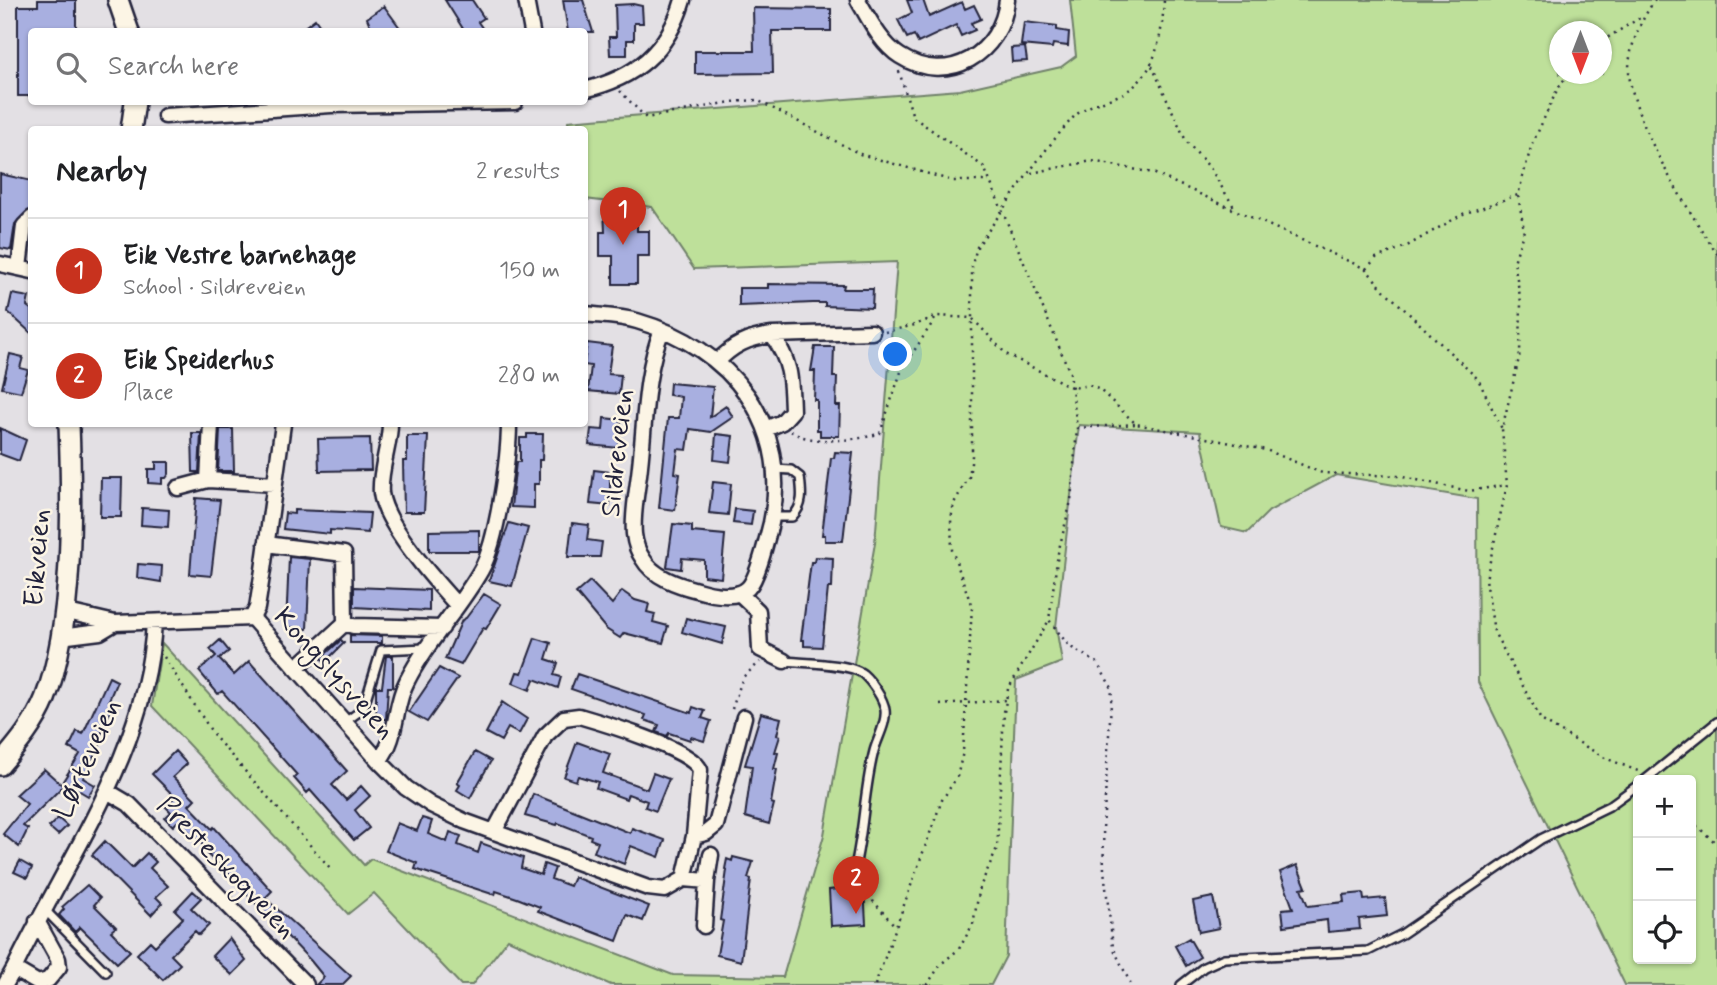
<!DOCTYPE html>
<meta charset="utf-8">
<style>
:root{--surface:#fff;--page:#f2f2f2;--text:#202124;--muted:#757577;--line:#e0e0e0;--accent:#c8321e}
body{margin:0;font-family:Mynerve,sans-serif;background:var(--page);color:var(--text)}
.controls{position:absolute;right:21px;bottom:21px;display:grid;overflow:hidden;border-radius:7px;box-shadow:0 2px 5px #0004}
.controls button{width:63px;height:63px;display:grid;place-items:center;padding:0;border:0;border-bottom:2px solid var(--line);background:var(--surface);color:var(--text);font:35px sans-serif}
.compass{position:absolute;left:1549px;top:21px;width:63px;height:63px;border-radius:50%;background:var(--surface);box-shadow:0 2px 5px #0004;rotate:180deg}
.you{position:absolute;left:896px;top:355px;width:24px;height:24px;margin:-18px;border:5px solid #fff;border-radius:50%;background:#1a73e8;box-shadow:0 0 0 10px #1a73e833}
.badge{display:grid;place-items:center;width:46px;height:46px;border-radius:50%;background:var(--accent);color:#fff;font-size:23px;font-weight:700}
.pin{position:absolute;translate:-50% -58px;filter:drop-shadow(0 2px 4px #0008)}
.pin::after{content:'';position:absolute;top:37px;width:24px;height:21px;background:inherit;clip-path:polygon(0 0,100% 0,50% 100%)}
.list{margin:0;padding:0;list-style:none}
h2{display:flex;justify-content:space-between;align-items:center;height:91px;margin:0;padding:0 28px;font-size:30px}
h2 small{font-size:23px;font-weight:400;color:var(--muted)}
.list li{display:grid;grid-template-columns:46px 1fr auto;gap:21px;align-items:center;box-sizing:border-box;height:105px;padding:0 28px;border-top:2px solid var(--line)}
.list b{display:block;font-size:26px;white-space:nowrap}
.list p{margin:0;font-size:23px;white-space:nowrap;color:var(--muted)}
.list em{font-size:23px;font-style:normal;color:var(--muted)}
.icon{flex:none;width:38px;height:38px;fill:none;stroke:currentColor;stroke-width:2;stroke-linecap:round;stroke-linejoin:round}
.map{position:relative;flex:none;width:1717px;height:985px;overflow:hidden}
.search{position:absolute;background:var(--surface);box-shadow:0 2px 5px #0004;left:28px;top:28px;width:560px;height:77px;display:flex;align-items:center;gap:18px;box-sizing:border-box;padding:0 24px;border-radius:7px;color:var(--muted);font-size:26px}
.panel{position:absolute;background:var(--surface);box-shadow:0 2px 5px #0004;left:28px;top:126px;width:560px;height:301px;border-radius:7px}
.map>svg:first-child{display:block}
.green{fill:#bee09a;stroke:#70816a;stroke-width:2;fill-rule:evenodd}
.building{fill:#a8afe0;stroke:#22223b;stroke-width:2}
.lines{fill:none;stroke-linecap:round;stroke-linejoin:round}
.service-casing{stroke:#22223b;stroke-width:12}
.minor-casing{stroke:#22223b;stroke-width:19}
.secondary-casing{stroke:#22223b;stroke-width:24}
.path{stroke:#22223b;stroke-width:2.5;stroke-dasharray:2 5;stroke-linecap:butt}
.service{stroke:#fcf5e5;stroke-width:7}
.minor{stroke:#fcf5e5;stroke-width:14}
.secondary{stroke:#fcf5e5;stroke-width:19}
.labels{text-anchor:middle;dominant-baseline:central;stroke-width:5;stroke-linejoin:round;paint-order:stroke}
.street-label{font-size:28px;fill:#22223b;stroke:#fcf5e5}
</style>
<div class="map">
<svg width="1717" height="985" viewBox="0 0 1717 985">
<rect width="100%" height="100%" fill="#e3e0e4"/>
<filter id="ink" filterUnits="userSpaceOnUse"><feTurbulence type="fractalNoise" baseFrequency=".0143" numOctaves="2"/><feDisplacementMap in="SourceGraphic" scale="14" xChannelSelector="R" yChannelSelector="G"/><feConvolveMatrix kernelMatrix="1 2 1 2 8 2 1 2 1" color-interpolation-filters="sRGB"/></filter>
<g filter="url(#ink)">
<path class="green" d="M1070,0H1717V985H1625L1478,682L1477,499L1336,475L1269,511L1247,533L1221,527L1200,432L1079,425L1056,627L1062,662L1016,680L1006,956L991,985H611L508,939L472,985H461L374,893L348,914L152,706L162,643L364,865L371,859L673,975L783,977L824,835L875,543L897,262L694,269L652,207L585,199L584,130L568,129V121L960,90L1061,67L1076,56ZM1560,32H1602V74H1560ZM1638,780H1691V959H1638Z"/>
<path class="building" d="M38,0H76V32H32V96H18V6H38Z
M445,0H472L484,18L478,22L485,32H465Z
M563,0H583L593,32H568Z
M907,0H923L929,17L962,2L965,9L974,5L981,19L971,23L975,30L961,36L956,25L918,43L914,35L907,38L898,20L912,13Z
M633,4L642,6L643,23H634V40H627V55H610L609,37H616L615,5Z
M384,6L403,32H375L369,23L367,18Z
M753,8L831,9V31H772L773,73L695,74V51H754Z
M315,19L324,32H298Z
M1024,22L1057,26V30L1069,32L1068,46L1053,44L1052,48L1021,45Z
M1025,47L1027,61L1012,62L1011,48Z
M0,174L32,181V209L15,224L11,250L0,248Z
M637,207V231H649V256H637V284H613V256H600V232H605L604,208Z
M768,284L844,285L843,289H873L872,308L825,306V303H813L739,306V288H768Z
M12,294L29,297L27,306L32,310V334L8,312Z
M587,343L612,346L608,374L621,375L619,394L588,391L591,366L584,365Z
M815,347H834L833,377H837L836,406H840L839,436H820V430H817V400H814L815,371H811Z
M10,354L23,357L20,368L28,370L21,392L2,388Z
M670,383L713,387L710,417L726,406L733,417L711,432L690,429L687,450L678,449L675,473L680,474L675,510L659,508L668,418H679L681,397L669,395Z
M604,418L621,420L619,448L589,445L591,429L603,430Z
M0,428L26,440L19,461L0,454Z
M220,429H233L234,471H218Z
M192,433H201L199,472H193Z
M527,434H543L542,460H539V484H534V508L511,507L516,462H520V438H527Z
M716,434L733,436L730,462L714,460Z
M407,436H428L424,512H404L403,461H407Z
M370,438L371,470L319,471L318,439Z
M835,452L853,453L843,541H825V535H822L831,458H834Z
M156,462H169V474L166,478H162V484L148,483V469H156Z
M594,470L610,472V506L590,504Z
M101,478H122L121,517H100Z
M713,482L731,484L728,515L709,513Z
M196,498L220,500L211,576L190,574Z
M142,508L169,510L168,527L141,525Z
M735,509L753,511L751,525L733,523Z
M294,510L370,513L368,533L330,530V534L283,529L285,513L294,514Z
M509,523L528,528L512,586L489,581Z
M572,523L589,525L587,540L602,542L600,557H568Z
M673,524L692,526V532L725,535L721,578L704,576V560L682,558L681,569L667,567Z
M479,530V551H429V531Z
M289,557L310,559L307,629L286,627Z
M815,557L833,558L832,588H828L822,647L804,646V640H801L811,562H814Z
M138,564L162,566L161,582L137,578Z
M590,581L612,604L622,591L635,600L649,604L647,612L655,614L653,622L668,626L663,643L624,633L620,638L606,629L576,593Z
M354,587L429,590V611L354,607Z
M484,594L501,604L486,629L483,628L461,665L445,659L462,620L466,618Z
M686,618L726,627L722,644L682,632Z
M350,635L382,636V643H350Z
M535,638L551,643L546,659L558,663L554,675L561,677L558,688L534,679L530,690L513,683L517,672L522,673Z
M220,640L229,651L219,659L234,675L249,661L347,771L332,785L346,800L361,786L370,796L355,810L369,828L354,840L310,790L307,793L294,778L297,775L222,691L218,694L199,671L216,656L210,649Z
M341,640L344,643L325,662L321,658Z
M386,656H393V687H388L386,719H376V687H382Z
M439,668L458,678L427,722L409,712Z
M577,674L691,713L693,707L705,711L702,718L711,721L704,741L691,737L690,740L669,733L667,736L656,732L659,725L644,720L646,715L571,689Z
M109,677L117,681L109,700L114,702L98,742L101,743L83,778L95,785L88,796L63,781L80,754L69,748L77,731L83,734Z
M502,702L527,719L519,734L508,728L501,741L486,733Z
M761,713L781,718L777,735L780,736L775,752L778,753L774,769H777L771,803L774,804L769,824L745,817L752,766L745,765Z
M577,742L610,754L603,773L647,789L653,773L669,779L656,811L645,807L647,801L628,794L626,799L596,788L598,782L578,776L576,781L564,777Z
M175,751L187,764L173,777L195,799L189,805L212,829L214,827L272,891L265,898L351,976L342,985H316L324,977L311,961L242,889L244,887L208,855L211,853L194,836L177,822L173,826L165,818L171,812L165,806L175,797L152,774Z
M475,752L491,761L470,798L457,790L460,785L457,783Z
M44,769L63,786L23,826L28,829L19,847L3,834L27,804L16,795Z
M533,794L630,833L632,828L665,840L659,857L631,846L624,864L594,852L598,842L590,839L591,836L558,823L557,825L525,816Z
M58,818L67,826L58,835L49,827Z
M422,818L432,821L428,834L447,842L450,832L461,836L458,845L478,853L481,843L523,858L521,868L541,875L544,864L555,868L551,879L570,886L574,877L649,906L643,921L627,915L617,941L538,911L540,907L517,898L496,891L495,895L415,869L417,863L386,851L397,823L417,831Z
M105,841L132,868L147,853L156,862L150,868L168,886L156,897L162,903L151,915L92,855Z
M733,857L753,862L748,878L751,879L741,961L717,955L723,921L720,920L727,870L725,869L727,859L732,861Z
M20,861L32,868L27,878L14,872Z
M1297,865L1306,887L1301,888L1308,906L1344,902L1343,895L1363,893L1364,900L1385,898L1387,916L1359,919L1360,929L1328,932L1327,920L1284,926L1282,909L1293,908L1280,872Z
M87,885L100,898L94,905L116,927L111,931L130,951L117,963L80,927L75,932L59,915L64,909L62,907Z
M864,886L866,924L831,926L829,890Z
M193,891L201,898L191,908L209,925L199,935L195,931L171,955L180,964L163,980L137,954L150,941L155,946L183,918L175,910Z
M1213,897L1219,928L1199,932L1193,901Z
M229,938L246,961L232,975L212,956Z
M1189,938L1200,957L1186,966L1175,946Z"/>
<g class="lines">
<g class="service-casing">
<path id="service" d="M772,517H792C804,505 802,493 800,477L791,470L775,469
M784,661C802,663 851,663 863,674C871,681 884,699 885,710C887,723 877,739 874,751C863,793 864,837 852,879
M345,722L363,709L381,650L425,648
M1645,780L1717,722
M43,908L106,972
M1181,985L1204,967L1224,958L1368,951L1402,934L1541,839L1609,806L1638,785"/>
</g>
<g class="minor-casing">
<path id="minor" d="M526,0L532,32
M858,0C869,19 881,44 900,56C948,87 1002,53 1007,0
M584,90C636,78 668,51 683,0
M165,116L331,105L515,102
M0,264L32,271
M19,268L24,226L32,218
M584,314C602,316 620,316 637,321C731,348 792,424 771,523C767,538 758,578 748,588C736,600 710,594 697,590C678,585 653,577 643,559C638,552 635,543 634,534C632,512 638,488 640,466C645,422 645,371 662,330
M772,335L872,332
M717,362C733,345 748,338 772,335C791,362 791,379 792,411L782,422L766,429
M390,424C390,446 379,471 381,493C385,525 436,582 457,605
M208,480L211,424
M178,488L208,480L275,484
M266,544L344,554L345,623L353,626L442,628
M739,593L758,611L760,649L784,661
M63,611L115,623L252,618
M252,618L379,761L406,788L431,805L464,821L648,888L665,890L684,879L694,836L700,770C692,749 603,723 579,716L564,718L545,736L494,832
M252,618L257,608L263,570L283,424
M60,637L100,632L115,623
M296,668L345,623
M379,761C399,736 393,707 407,681C427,641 459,609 481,570C497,543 509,456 509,424
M107,791L129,804L306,985
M694,836L706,833L716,825L744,717
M684,879L707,881L704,926
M707,881L711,855
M37,921L58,959L59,967L48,980L38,983L14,969C67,858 148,749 154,622
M5,985L14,969"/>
</g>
<g class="secondary-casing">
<path id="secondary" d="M118,0L129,32
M131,130L135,102
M0,765C17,745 35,724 45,699C74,625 72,503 69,424"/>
</g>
<path class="path" d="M1655,0C1640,21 1625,53 1630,81C1641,137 1686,206 1717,254
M1602,41L1643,16
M1152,66L1186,141L1210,168L1234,207
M899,71L913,117L984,167L1070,373L1077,428L1071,501L1058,553L1049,620L1069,646L1097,663L1112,688L1103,829L1104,870L1113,947L1131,985
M1568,74L1557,90L1531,147L1518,195L1524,230L1514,262L1521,302L1520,354L1502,429L1507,485L1486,579L1494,632L1541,720L1605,758L1638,771
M620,91L646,118L731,102L757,100L860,154L953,181H989
M1031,173L1092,161L1153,173L1366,269L1383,289L1478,379L1502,429
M1366,269L1376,258L1407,246L1463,214L1518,195
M885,332L915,325L937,316L972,318L1006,354L1073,388L1089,385L1100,390L1136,424L1266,450L1322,473L1398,476L1469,491L1506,485
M1077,428L1136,424
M791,431C807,445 861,441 880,433L902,369L937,316
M164,657L215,737L331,869
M940,705L1006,700
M732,709L743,677L760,662
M1691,821L1717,844
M861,880L869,881L873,901L896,927
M875,985L942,800L957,777L963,752L972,607L952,550L951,519L954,503L969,477L972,456V265L977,247C1007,204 1036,159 1071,120C1084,105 1100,103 1117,96C1156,81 1162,36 1164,0
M927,985L941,964L959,949L973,924L980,887L997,848L1004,712L1008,689L1048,622"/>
<use href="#service" class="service"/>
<use href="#minor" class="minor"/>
<use href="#secondary" class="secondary"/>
</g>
</g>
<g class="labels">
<g class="street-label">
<text transform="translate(618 453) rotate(-84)">Sildreveien</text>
<text transform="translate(38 558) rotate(-86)">Eikveien</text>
<text transform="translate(334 674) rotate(48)">Kongslysveien</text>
<text transform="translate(88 759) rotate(-66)">Lørteveien</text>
<text transform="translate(226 868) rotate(46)">Presteskogveien</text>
</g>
</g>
</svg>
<div class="controls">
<button>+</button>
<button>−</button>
<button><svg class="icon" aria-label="locate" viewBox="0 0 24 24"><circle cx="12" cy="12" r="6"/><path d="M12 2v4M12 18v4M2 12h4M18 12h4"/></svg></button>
</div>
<svg class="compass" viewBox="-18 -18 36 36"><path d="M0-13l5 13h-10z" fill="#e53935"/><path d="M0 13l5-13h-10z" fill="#757577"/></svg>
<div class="you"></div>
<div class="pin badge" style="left:623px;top:245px">1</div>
<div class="pin badge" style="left:856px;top:914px">2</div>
<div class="search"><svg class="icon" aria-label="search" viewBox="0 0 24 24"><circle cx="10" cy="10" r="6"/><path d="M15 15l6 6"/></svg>Search here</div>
<section class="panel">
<h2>Nearby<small>2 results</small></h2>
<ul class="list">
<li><span class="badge">1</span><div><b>Eik Vestre barnehage</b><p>School · Sildreveien</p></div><em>150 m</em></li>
<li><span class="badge">2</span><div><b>Eik Speiderhus</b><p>Place</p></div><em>280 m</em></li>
</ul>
</section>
</div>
